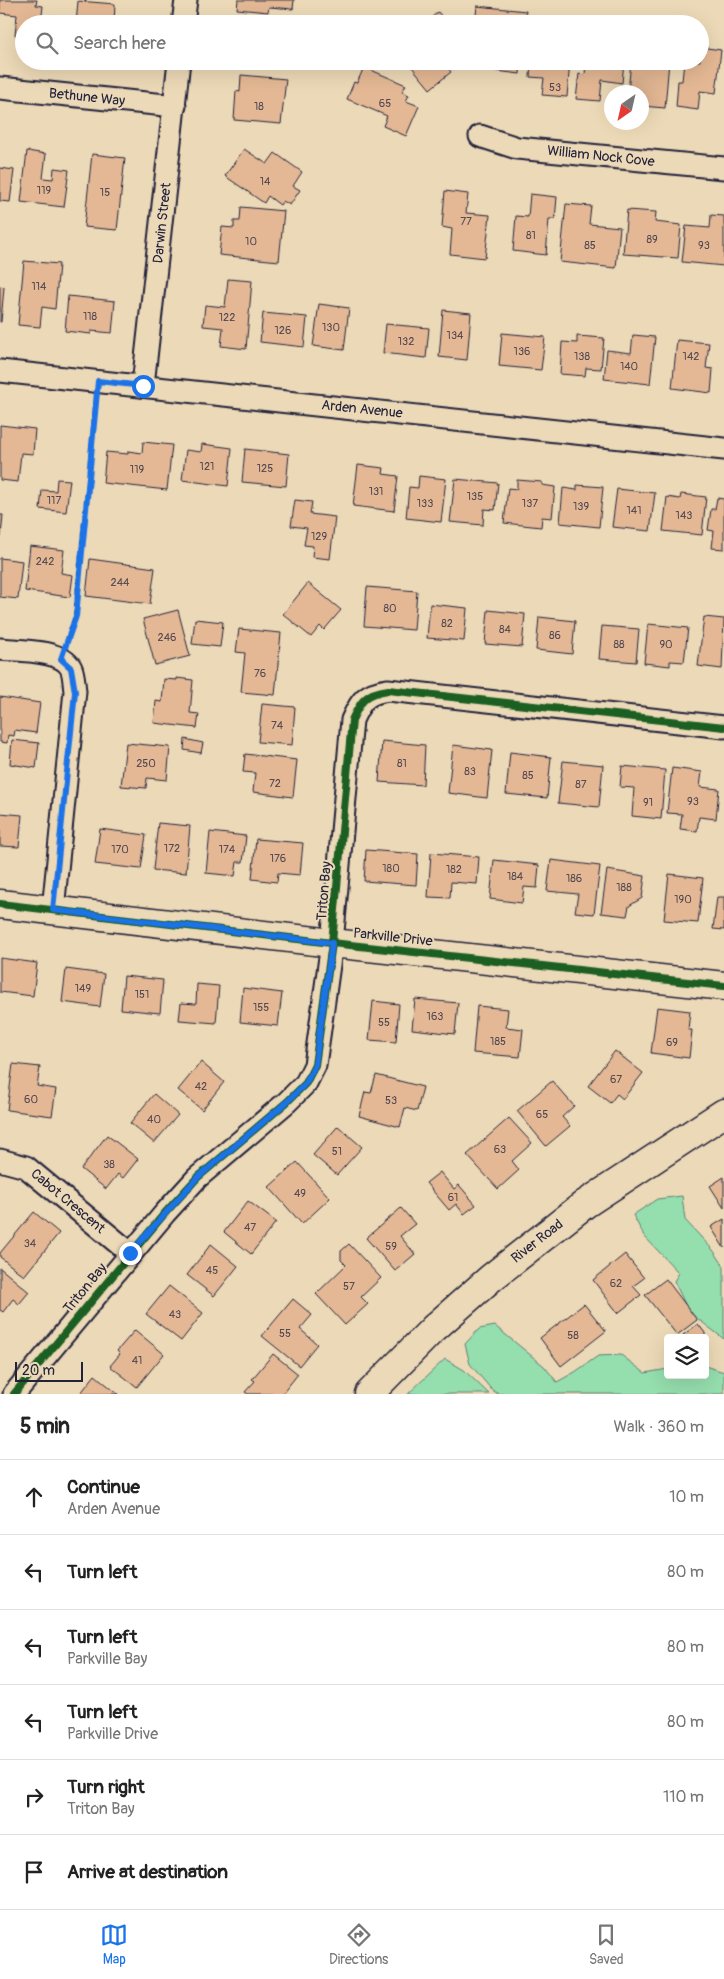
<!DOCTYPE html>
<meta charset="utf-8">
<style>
:root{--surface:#fff;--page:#f2f2f2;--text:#222;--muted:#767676;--line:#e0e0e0;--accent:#1a73e8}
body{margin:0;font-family:Pangolin,sans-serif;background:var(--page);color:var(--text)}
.controls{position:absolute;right:15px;bottom:15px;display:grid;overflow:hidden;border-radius:5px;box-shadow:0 5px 20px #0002}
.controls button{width:45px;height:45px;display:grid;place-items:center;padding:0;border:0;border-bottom:1px solid var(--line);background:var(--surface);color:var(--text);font:25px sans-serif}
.compass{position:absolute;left:604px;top:85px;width:45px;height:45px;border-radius:50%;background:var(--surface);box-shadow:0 5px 20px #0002;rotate:214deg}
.scale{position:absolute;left:15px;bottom:12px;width:68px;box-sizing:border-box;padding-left:5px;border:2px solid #22223b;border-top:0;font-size:14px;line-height:18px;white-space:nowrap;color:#22223b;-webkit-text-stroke:4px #ecd9b7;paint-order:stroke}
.stop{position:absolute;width:15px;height:15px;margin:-11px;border:4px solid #1a73e8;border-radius:50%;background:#fff}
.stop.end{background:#1a73e8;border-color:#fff;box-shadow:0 1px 5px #0008}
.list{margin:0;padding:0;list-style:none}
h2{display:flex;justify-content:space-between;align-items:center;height:65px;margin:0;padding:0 20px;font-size:21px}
h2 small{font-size:16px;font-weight:400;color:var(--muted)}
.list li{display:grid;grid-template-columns:32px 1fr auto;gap:15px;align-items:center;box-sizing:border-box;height:75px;padding:0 20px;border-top:1px solid var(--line)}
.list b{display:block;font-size:19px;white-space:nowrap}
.list p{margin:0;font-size:16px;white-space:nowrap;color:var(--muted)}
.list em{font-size:16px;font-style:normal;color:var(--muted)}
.icon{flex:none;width:28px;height:28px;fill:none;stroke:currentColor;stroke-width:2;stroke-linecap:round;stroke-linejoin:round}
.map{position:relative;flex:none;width:724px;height:1394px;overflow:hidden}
.search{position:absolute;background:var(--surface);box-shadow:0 5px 20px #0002;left:15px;right:15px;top:15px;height:55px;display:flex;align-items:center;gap:12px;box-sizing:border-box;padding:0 18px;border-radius:28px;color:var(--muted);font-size:19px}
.sheet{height:515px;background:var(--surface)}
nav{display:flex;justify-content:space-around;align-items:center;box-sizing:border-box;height:70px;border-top:1px solid var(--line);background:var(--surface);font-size:14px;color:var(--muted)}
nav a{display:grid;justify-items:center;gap:2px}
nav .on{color:var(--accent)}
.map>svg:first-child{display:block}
.green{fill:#95dead;stroke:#5c8074}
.building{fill:#e4b894;stroke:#22223b}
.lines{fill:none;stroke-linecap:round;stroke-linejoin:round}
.street-casing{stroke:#22223b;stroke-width:25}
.secondary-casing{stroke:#22223b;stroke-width:31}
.path{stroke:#22223b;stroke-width:3;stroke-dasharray:4 4;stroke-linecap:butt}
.street{stroke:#ecd9b7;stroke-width:21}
.secondary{stroke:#ecd9b7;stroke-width:28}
.cycleway-casing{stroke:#ecd9b7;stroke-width:11}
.cycleway{stroke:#1b5e20;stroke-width:8}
.route{stroke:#1a73e8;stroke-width:6}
.labels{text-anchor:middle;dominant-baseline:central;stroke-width:4;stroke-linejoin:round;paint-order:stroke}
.number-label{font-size:11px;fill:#524851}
.street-label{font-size:14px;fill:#22223b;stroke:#ecd9b7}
</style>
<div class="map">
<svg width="724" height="1394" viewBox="0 0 724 1394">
<rect width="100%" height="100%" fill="#ecd9b7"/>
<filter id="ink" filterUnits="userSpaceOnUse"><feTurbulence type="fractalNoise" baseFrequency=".02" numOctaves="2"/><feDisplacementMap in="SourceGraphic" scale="10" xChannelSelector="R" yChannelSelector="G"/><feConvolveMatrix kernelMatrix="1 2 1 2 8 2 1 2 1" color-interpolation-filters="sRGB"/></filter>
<g filter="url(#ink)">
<path class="green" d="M682,1196L685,1220L713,1250L724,1266V1339L689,1312L674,1281L679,1273L644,1236L633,1215L657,1199Z
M495,1326L544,1366L557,1382L575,1372L598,1356L621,1355L645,1373L668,1369V1375H705V1366L724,1372V1394H498L491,1389L470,1364L465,1344L479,1329Z
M445,1359L464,1370L489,1394H408Z"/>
<path class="building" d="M0,0H37L36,5L43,6L41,24H24V36L15,35L17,15L0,13Z
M238,0H294L293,9L269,7L268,12L237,9Z
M78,1L115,4L114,24H76Z
M477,6L526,11L524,24H475Z
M438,12L448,24H424Z
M245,17L266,20V23L272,24H244Z
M700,47L721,50L716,93L700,91L698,110L676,107L678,81H682L684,61H700Z
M407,61H442L451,72L430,89Z
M497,61H521L520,74L496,71Z
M531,61H570L567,97L542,95L544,78L530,77Z
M586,61H624L622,83L602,80L600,101L576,99L579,74L585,75Z
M631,61H669L665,108L642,106V92H628Z
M364,67L406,85L402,92L409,95L406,101L419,106L406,136L383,126L387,116L347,99L354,82L357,83Z
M241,75L286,79L281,124L234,120L236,91L240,92Z
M244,149L267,164L275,153L302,172L293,186L300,190L290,205L283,201L280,205L268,196L264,203L225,176Z
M27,151L46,154L43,178L53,179L54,168L69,170L64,207L21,202Z
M92,154L125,158L117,230L84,227Z
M0,168L14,170L10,202L0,201Z
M445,191L468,194L466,213L490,215L485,258L450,254L452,229L442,227Z
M530,194L557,197L555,219H549L546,255L513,251L516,216L528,217Z
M566,204L591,206L589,224L620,227L616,268L560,262Z
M241,207L284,211L279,261L219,255L222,227L234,228V221H240Z
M627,210L656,212L655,222L681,225L678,258L623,254Z
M711,215L724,216V266L682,262L686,226L710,228Z
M24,261L59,264L55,309L42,307L40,327L18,325Z
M228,279L252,281L246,349L221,346L223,328L203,326L205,305L225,307Z
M0,286L4,287L1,322H0Z
M68,296L115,301L112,333L91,331V334L65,331Z
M319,304L349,308L344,350L313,346Z
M443,310L471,313L467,360L439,357Z
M263,313L307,317L304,347L260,342Z
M386,324L429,328L426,358L383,353Z
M502,333L545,337L541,370L499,366Z
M633,335L655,337L650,384L604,379L607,350L631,353Z
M577,336L604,338L601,369L586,368L585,376L560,374L562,342L577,343Z
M677,340L709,343L706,368L713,369L711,393L672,388Z
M0,425L35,429L33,454L21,453L18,482L0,480Z
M143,442L172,445L167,490L103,483L106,452L128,454V451L142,453Z
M202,444L232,448L228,486L182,480L186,450L201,452Z
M245,449L289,454L286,486L242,482Z
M358,465L384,468L383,474L398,476L394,511L353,506Z
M419,476L446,479L441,522L406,518L409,487L418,488Z
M57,479L70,480L66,512L40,509L42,490L56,491Z
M455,479L498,483L495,510L484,509L483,525L450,522Z
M517,480L542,482V485L555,487L552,518L542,517L541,527L504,523L508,488L517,489Z
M577,485L603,487L599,527L560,523L563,488L577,490Z
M617,489L655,493L650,531L612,527Z
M681,494L706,497L702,535L663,531L667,497L680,499Z
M717,498L724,499V549L712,548L714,531L708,530L711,509H715Z
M295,500L312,502L310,514L335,517L330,559L312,557L313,546L304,545L307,528L291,526Z
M0,515H3L1,537H0Z
M30,546L64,550L61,573L73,575L70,597L25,591Z
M0,558L22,561L18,599L0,597Z
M90,559L155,568L150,604L86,596Z
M308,583L341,610L324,630L320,626L311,637L283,614Z
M367,587L417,591L414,630L364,626Z
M430,604L467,608L464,641L427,638Z
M178,610L190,656L155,665L143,619Z
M488,610L525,614L522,647L485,644Z
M539,617L575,621L572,654L536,650Z
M704,617L724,619L722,669L698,666Z
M195,619L223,622L220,647L192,644Z
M648,624L688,628L684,662L670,661V666L644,663Z
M602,626L639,629L636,662L599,659Z
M239,629L281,633L275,695L241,692L245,653L236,652Z
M177,678L193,680L190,713L199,714L197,728L154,723L156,701L162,702L164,679L177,680Z
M0,697L40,703L36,733L15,730L14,736L8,735L7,743L0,742Z
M262,704L295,707L292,745L258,742Z
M185,739L203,743L201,753L184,750Z
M12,740L39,743L36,768L10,764Z
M382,741L425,745L423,785L379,782Z
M126,743L170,747L167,780L147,778L146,788L121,786Z
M453,745L492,750L487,798L448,793Z
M510,752L551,757L547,798L506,794Z
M245,754L297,760L293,797L253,792L255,773L243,772Z
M563,761L603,765L599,807L558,803Z
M622,766L665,770L661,819L632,816L634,788L620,787Z
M672,768L702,772L700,787L719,789L716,819L699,817L697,831L680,829L682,814L667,813Z
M0,813L22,815L19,847L0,846Z
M158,823L190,826L186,873L153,870Z
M100,829L146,835L141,869L95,864Z
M210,832L246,836L243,862H237L235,876L206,873Z
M256,839L303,843L300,875L278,873L277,882L252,879Z
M366,850L418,854L416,885L364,881Z
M431,853L479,857L477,884L451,882L450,898L428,897Z
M494,860L539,865L537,888L524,887L522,903L490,899Z
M551,860L600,866L594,914L575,912L578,894L547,891Z
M607,870L645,876L642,898L629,906L627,916L601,913Z
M669,874L703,878L698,923L664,920Z
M717,897H724V930L713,929Z
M0,958L37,963L33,996L0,992Z
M66,969L104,974L100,1007L62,1002Z
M124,976L163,980L160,1013L121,1009Z
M197,984L219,986L216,1023L179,1020L181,1003L196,1004Z
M243,988L282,993L278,1026L240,1022Z
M415,999L458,1003L455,1034L412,1029Z
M373,1001L399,1004L396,1042L369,1040Z
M477,1006L508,1009L506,1027L523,1029L520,1057L473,1053Z
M657,1007L690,1011L688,1030H692L689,1058L651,1053Z
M615,1051L643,1073L623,1099L617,1094L610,1103L588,1086Z
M201,1062L224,1082L202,1110L178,1090Z
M13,1064L40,1067L37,1086L56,1089L52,1116L7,1110Z
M376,1075L423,1087L417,1111L405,1108L400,1127L359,1116L365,1092L371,1093Z
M552,1081L574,1106L562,1117L570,1126L546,1146L517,1111Z
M154,1094L178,1115L154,1143L130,1123Z
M509,1118L532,1143L512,1161L519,1170L498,1189L467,1155Z
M338,1126L362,1147L337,1175L313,1155Z
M107,1135L138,1159L123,1178L118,1174L106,1189L81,1169Z
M297,1162L330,1198L302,1224L269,1187Z
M440,1172L454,1189L459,1185L476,1205L464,1214L456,1204L449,1210L426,1183Z
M724,1177V1208L710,1186Z
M248,1201L276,1222L251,1254L224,1232Z
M401,1208L415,1224L400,1236L415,1254L395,1271L366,1238Z
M34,1212L59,1233L24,1276L0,1257V1253Z
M724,1219V1248L711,1227Z
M211,1244L238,1266L214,1296L187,1275Z
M349,1244L381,1278L361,1297L368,1304L345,1325L316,1294L346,1265L341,1260V1251Z
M625,1254L644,1278L633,1286L641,1295L618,1313L593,1280Z
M0,1268L29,1292L19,1304L13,1299L3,1312L0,1310Z
M666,1279L697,1320L677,1335L645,1295Z
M169,1286L203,1313L181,1341L146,1314Z
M293,1299L312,1315L300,1329L317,1344L299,1366L262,1336Z
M584,1304L606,1331L561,1366L540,1338Z
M698,1324L705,1333V1338H685L683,1335Z
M135,1330L164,1354L137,1387L110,1366L120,1354L117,1351Z
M273,1354L298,1374L282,1394H248L245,1392L255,1381L252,1379Z
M95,1375L118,1394H80Z"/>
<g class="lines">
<g class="street-casing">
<path id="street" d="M183,24L186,0
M0,88L175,106
M480,136L517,148L724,168
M0,371L724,449
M143,385L179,61
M0,649C18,651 61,649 71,668C74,674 74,685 75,691L53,910
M0,1160L26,1167L130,1253
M14,1394L165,1213L197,1178L287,1102L306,1083L315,1065L332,943L352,720C361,700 366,693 388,690L724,727"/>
</g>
<g class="secondary-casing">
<path id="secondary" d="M0,904L332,943L724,986
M369,1394L433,1329L491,1278L585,1204L724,1113"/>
</g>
<path class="path" d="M68,638L75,616L96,401"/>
<use href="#street" class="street"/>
<use href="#secondary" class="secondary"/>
<g class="cycleway-casing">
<path id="cycleway" d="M0,904L332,943L724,986
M14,1394L165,1213L197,1178L287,1102L306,1083L315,1065L332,943L352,720C361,700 366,693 388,690L724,727"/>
</g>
<use href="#cycleway" class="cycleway"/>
</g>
</g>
<g class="lines" filter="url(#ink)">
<path class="route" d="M130,1253L197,1178L287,1102L306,1083L315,1065L332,943L53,910L75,692L71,668L61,659L76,616L98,381L143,386"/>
</g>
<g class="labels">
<g class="number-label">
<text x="555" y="87">53</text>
<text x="385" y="103">65</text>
<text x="259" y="106">18</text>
<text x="265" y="181">14</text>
<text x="44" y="190">119</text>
<text x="105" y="192">15</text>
<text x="466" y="221">77</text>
<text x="531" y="235">81</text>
<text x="652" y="239">89</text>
<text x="251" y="241">10</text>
<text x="590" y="245">85</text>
<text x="704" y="245">93</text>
<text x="39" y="286">114</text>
<text x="90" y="316">118</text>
<text x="227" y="317">122</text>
<text x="331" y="327">130</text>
<text x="283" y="330">126</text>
<text x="455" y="335">134</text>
<text x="406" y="341">132</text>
<text x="522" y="351">136</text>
<text x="582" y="356">138</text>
<text x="691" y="356">142</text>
<text x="629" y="366">140</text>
<text x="207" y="466">121</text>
<text x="265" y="468">125</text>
<text x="137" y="469">119</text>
<text x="376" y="491">131</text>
<text x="475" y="496">135</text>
<text x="54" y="500">117</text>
<text x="425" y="503">133</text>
<text x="530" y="503">137</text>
<text x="581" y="506">139</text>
<text x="634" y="510">141</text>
<text x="684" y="515">143</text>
<text x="319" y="536">129</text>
<text x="45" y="561">242</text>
<text x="120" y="582">244</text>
<text x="390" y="608">80</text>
<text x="447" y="623">82</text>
<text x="505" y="629">84</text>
<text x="555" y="635">86</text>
<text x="167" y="637">246</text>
<text x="619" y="644">88</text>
<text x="666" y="644">90</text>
<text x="260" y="673">76</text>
<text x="277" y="725">74</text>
<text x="146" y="763">250</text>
<text x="402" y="763">81</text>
<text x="470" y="771">83</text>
<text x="528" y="775">85</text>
<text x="275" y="783">72</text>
<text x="581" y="784">87</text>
<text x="693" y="801">93</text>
<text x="648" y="802">91</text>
<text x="172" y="848">172</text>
<text x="120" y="849">170</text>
<text x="227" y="849">174</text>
<text x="278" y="858">176</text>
<text x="391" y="868">180</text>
<text x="454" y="869">182</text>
<text x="515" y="876">184</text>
<text x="574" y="878">186</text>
<text x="624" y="887">188</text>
<text x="683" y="899">190</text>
<text x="83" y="988">149</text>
<text x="142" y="994">151</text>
<text x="261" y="1007">155</text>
<text x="435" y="1016">163</text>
<text x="384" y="1022">55</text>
<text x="498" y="1041">185</text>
<text x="672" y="1042">69</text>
<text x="616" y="1079">67</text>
<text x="201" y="1086">42</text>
<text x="31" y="1099">60</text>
<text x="391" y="1100">53</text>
<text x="542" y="1114">65</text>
<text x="154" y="1119">40</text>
<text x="500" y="1149">63</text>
<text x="337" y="1151">51</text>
<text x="109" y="1164">38</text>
<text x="300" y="1193">49</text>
<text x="453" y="1197">61</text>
<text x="250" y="1227">47</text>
<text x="30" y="1243">34</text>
<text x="391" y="1246">59</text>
<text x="212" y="1270">45</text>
<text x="616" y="1283">62</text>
<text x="349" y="1286">57</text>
<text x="175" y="1314">43</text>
<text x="285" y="1333">55</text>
<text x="573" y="1335">58</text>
<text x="137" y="1360">41</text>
</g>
<g class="street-label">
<text transform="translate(87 97) rotate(6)">Bethune Way</text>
<text transform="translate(601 156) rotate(6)">William Nock Cove</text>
<text transform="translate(162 223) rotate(-84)">Darwin Street</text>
<text transform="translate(362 409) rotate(6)">Arden Avenue</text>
<text transform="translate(324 891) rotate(-85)">Triton Bay</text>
<text transform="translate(393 937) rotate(6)">Parkville Drive</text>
<text transform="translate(68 1201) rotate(40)">Cabot Crescent</text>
<text transform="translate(537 1241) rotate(-38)">River Road</text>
<text transform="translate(85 1288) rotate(-51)">Triton Bay</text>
</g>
</g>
</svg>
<div class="controls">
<button><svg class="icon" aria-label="layers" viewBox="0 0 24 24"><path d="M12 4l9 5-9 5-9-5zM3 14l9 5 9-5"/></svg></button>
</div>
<svg class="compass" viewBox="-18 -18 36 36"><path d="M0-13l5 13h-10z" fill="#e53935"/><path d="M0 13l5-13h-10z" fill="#767676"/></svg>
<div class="scale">20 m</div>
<div class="stop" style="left:143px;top:386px"></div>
<div class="stop end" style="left:130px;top:1253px"></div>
<div class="search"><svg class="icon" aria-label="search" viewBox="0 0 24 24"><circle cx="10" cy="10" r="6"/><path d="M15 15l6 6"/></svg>Search here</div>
</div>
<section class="sheet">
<h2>5 min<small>Walk · 360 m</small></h2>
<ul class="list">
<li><svg class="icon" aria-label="ahead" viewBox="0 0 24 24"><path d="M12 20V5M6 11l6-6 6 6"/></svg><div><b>Continue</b><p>Arden Avenue</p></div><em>10 m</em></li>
<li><svg class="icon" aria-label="left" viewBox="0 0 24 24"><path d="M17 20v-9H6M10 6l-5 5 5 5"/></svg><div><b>Turn left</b></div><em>80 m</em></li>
<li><svg class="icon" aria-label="left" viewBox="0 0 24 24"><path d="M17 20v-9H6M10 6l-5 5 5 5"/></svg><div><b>Turn left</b><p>Parkville Bay</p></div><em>80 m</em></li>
<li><svg class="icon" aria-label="left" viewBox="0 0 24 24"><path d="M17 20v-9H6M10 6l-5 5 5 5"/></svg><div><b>Turn left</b><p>Parkville Drive</p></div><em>80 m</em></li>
<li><svg class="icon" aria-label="right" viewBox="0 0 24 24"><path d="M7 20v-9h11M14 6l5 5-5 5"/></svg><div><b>Turn right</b><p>Triton Bay</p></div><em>110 m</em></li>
<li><svg class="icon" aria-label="arrive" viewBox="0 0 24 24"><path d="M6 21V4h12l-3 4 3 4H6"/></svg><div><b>Arrive at destination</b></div></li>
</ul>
</section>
<nav>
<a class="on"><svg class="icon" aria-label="map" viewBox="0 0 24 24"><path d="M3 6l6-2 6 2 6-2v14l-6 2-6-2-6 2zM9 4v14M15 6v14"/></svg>Map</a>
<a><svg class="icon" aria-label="directions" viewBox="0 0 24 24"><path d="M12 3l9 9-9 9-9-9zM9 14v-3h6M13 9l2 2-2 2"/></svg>Directions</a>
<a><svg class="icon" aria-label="saved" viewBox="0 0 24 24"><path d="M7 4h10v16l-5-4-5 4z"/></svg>Saved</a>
</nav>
